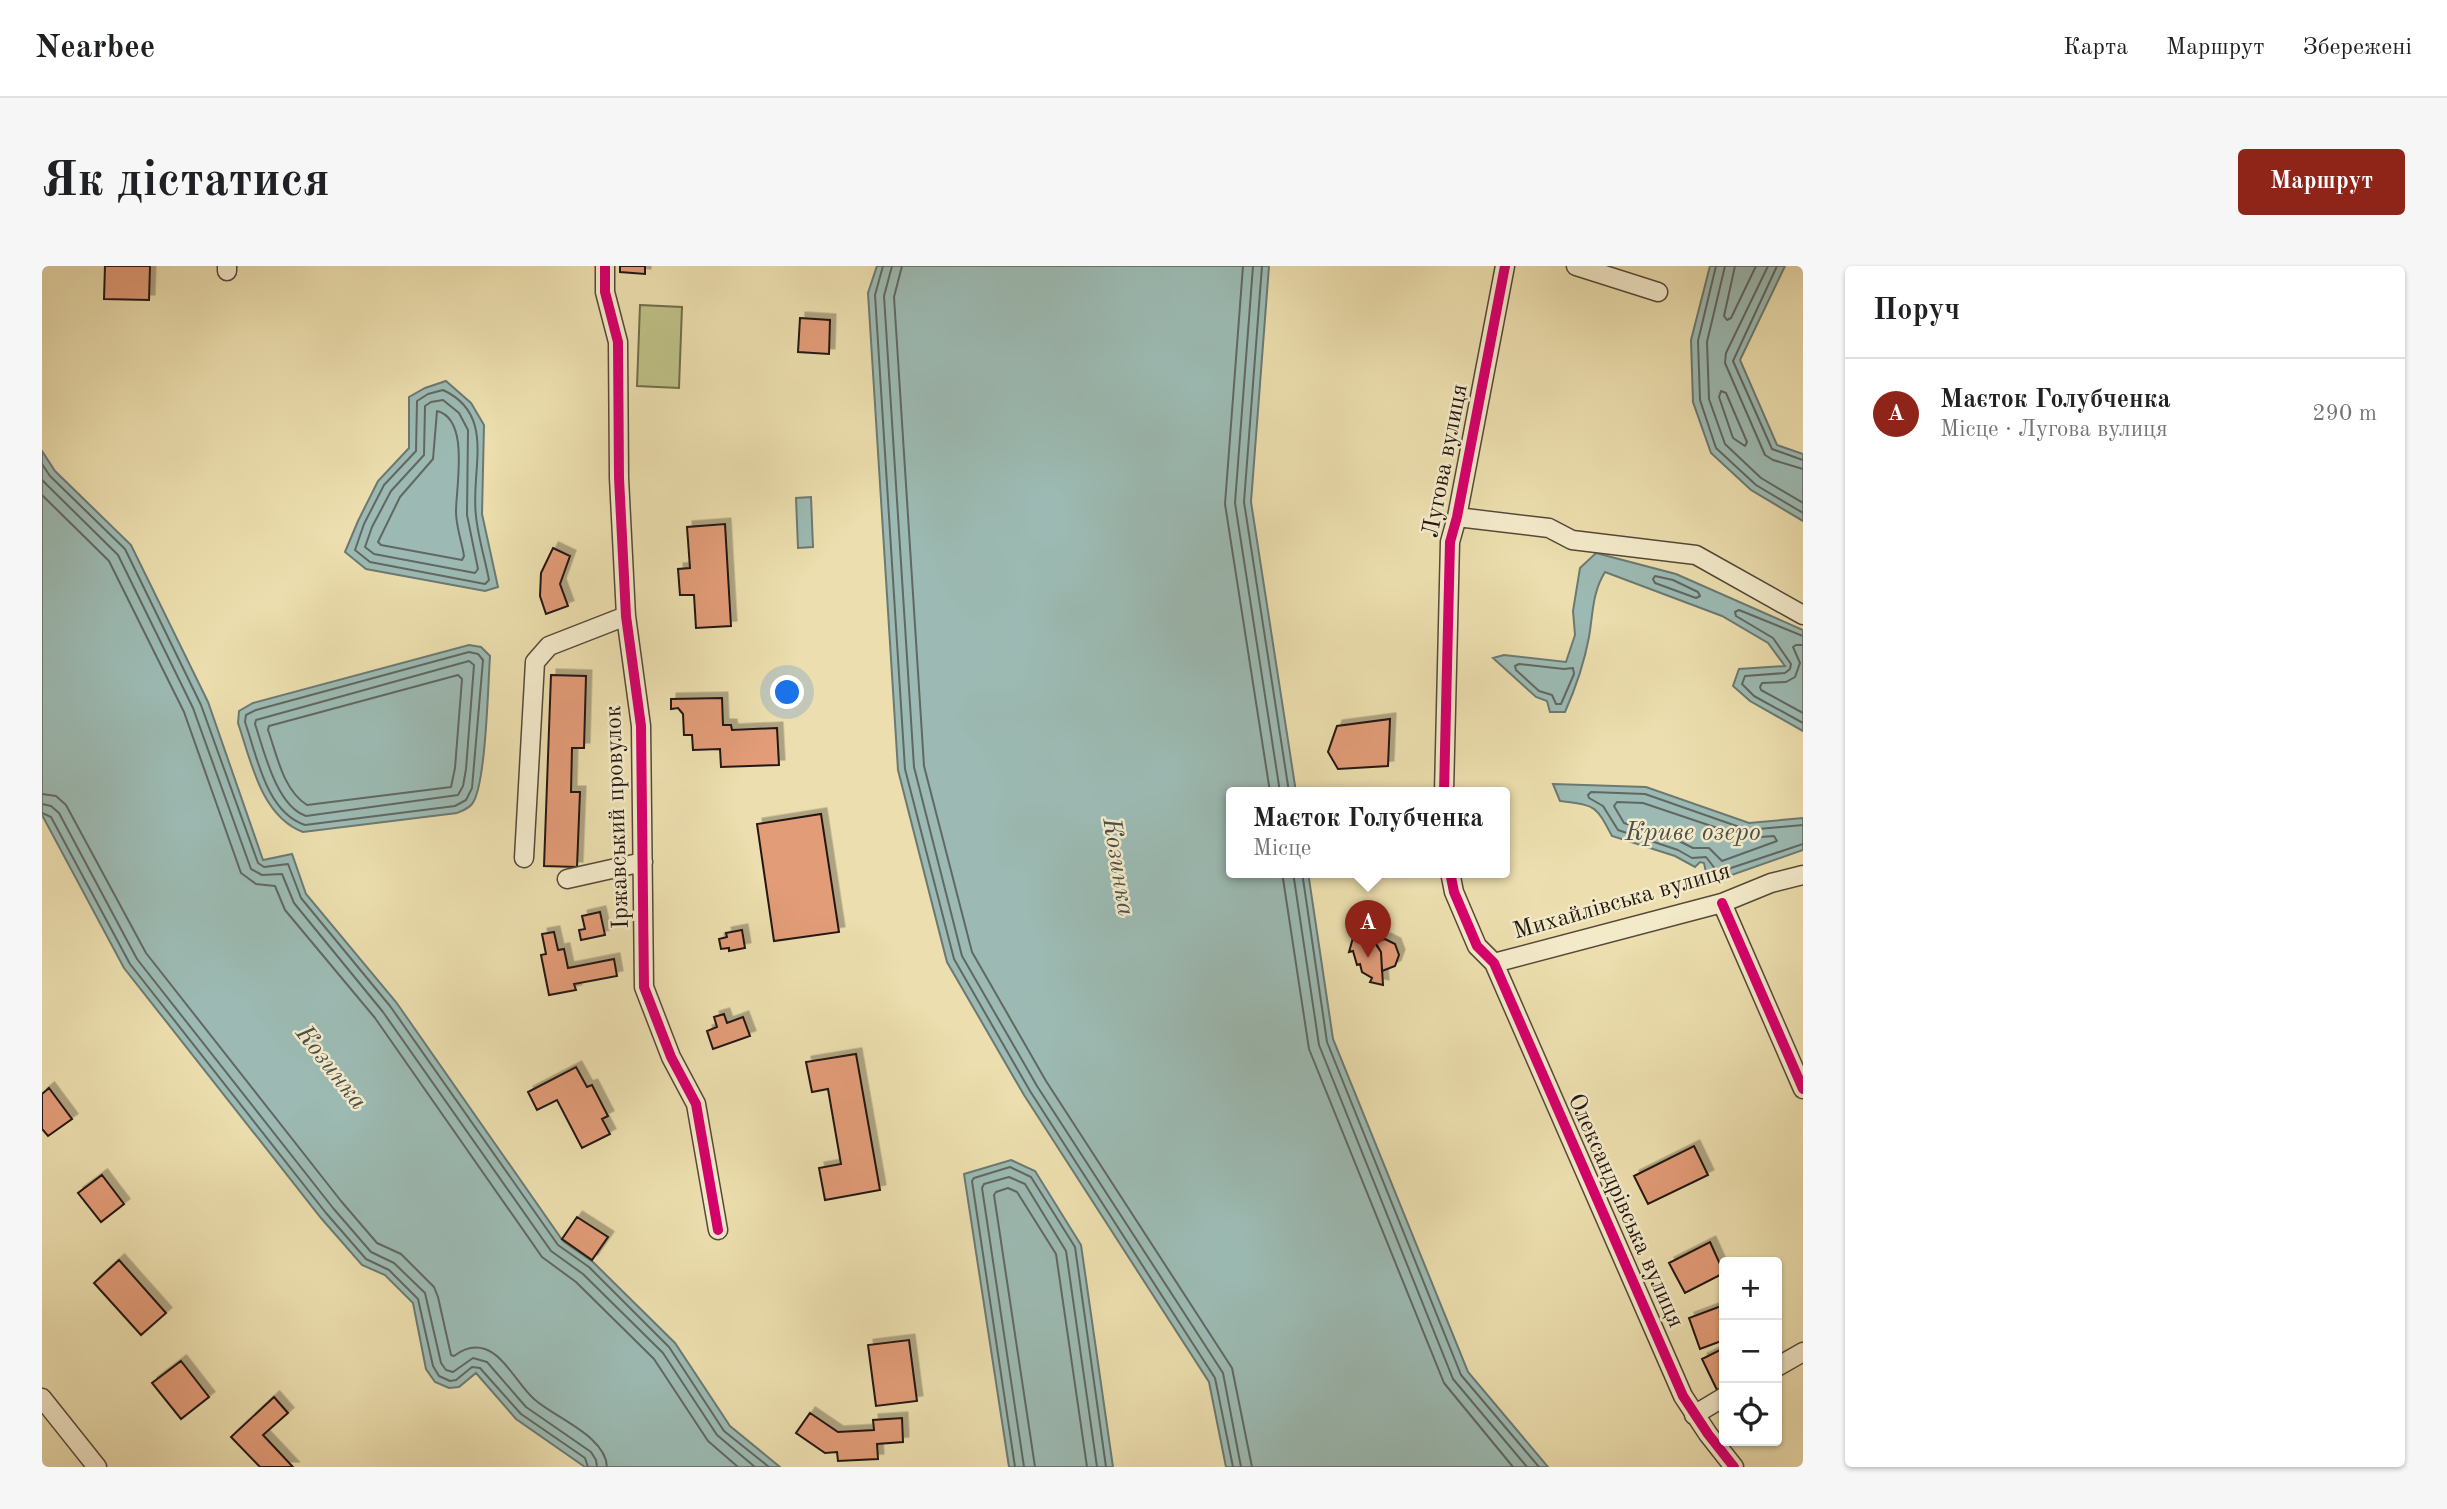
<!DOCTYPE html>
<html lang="uk">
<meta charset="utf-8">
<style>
:root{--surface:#fff;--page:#f6f6f6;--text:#202124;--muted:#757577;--line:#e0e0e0;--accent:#8f2418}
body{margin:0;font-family:"Old Standard TT",serif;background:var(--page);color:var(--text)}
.controls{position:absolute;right:21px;bottom:21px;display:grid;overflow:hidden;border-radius:7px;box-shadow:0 2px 5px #0004}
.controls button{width:63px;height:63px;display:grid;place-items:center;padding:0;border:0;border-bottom:2px solid var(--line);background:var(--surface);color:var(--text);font:35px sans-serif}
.you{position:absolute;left:746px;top:427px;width:24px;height:24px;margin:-18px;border:5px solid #fff;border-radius:50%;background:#1a73e8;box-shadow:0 0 0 10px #1a73e833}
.badge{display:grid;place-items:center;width:46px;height:46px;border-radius:50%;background:var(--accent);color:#fff;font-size:23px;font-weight:700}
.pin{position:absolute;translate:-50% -58px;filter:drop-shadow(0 2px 4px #0008)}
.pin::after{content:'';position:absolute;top:37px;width:24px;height:21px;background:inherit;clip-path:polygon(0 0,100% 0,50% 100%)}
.popup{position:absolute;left:1184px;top:521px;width:284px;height:91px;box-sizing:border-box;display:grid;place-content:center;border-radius:7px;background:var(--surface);filter:drop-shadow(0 2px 5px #0005);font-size:23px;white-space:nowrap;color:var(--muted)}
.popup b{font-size:26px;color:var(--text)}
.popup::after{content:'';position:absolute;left:50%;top:100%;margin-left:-14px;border:14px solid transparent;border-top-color:var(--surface)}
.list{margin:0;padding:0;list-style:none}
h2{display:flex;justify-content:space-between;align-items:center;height:91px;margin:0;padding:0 28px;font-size:30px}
h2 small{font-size:23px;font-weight:400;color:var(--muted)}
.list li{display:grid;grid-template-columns:46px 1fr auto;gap:21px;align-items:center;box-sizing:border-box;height:112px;padding:0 28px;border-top:2px solid var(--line)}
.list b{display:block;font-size:26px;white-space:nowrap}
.list p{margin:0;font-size:23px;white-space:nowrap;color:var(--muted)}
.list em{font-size:23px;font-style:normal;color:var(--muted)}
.icon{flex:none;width:38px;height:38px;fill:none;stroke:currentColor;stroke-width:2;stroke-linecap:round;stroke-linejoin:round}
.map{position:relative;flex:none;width:1761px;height:1201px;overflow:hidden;border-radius:7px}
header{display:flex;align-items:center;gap:42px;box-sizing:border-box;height:98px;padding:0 35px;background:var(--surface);border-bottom:2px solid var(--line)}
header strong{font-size:33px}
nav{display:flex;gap:38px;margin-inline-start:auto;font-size:24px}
.intro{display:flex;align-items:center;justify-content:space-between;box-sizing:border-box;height:168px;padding:0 42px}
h1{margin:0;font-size:49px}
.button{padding:18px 32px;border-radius:7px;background:var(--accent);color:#fff;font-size:24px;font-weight:700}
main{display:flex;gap:42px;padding:0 42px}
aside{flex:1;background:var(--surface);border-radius:7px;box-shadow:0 2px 5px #0004}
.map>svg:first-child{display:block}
.green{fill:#bdc086;stroke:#706c4c;stroke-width:2}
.water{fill:#9cbab3;stroke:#6c7973;stroke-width:2}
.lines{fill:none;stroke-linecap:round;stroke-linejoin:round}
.shore{stroke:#606862;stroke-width:2}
.building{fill:#e29c78;stroke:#231712;stroke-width:2;filter:url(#shadow)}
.minor-casing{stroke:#554939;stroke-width:21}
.minor{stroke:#f3eaca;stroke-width:18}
.cycleway-casing{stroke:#f3eaca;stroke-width:15}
.cycleway{stroke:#d6006c;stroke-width:10}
.labels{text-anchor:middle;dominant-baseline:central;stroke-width:5;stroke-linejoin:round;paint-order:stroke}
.street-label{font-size:24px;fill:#231712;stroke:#f3eaca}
.water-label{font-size:26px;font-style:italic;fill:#4d504a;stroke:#f3eaca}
</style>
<header>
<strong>Nearbee</strong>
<nav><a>Карта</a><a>Маршрут</a><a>Збережені</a></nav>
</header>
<div class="intro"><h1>Як дістатися</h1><a class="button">Маршрут</a></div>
<main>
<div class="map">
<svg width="1761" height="1201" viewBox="0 0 1761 1201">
<defs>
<filter id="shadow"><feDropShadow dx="5.5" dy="-5.5" stdDeviation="0" flood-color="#0004"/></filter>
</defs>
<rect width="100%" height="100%" fill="#ecdeae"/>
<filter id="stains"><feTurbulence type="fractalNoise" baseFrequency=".00286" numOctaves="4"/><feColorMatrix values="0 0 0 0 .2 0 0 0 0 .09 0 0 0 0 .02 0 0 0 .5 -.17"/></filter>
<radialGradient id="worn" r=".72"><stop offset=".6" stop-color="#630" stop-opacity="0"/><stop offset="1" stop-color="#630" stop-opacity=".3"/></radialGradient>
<path class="green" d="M598,39L640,41L637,122L595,120Z"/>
<path class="water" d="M835,0H1227L1209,236L1254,526H1190V606H1266L1291,773L1426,1106L1506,1201H1184L1167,1116L982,829L905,696L856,504L826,27Z
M1668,0H1743L1698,94L1735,179L1761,188V255L1709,224L1669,187L1651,136L1649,74Z
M404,115L429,137L442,159L440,248L456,321L443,325L324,303L303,286L316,255L336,215L367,182V131L383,122Z
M0,185L13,205L89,279L166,436L221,594L250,588L264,628L354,736L521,975L551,996L633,1077L688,1160L738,1201H543L474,1153L434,1107L417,1121L407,1122L393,1116L384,1103L371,1037L343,1009L320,999L279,952L82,702L0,549Z
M769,231L771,281L756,282L754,232Z
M1554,287L1634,308L1761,364V465L1708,435L1691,420L1697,403L1743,400L1726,377L1680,350L1563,306C1550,327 1551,348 1547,371C1542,398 1534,421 1523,446H1508L1505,435L1494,431L1451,392L1462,389L1524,396L1533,369L1531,345L1538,302Z
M427,379L439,381L448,390C446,418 444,521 430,538C426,543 420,545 415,547L261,566C219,550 209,495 196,457L197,445L211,437Z
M1511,518L1604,521L1707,557L1761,552V584L1684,611H1672L1664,606L1662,597L1658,596L1653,601L1633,590L1570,570C1553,538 1554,540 1518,535Z
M969,894L993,905L1039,979L1071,1201H967L922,908Z"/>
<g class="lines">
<path class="shore" d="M841,0L833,29L863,503L912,693L988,825L1173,1112L1191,1201
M850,0L842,30L872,501L920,690L995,820L1181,1107L1199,1201
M860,0L852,31L882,500L930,686L1004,815L1190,1102L1210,1201
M1201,0L1183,238L1228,526
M1211,0L1193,237L1238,526
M1220,0L1202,236L1247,526
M1674,0L1656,75L1658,134L1674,182L1714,219L1761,247
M1683,0L1665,76L1667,133L1683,178L1719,212L1761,237
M1693,0L1682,50L1685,54L1689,52L1714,0
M1726,0L1684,87L1683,97L1723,189L1731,194L1761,203
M1735,0L1691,95L1730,183L1761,194
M401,124C455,149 428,204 434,250C436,271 443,293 447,314L443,318L328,296L313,284L322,258L342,219L374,185L375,135L386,128Z
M1679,125L1684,127L1705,176L1703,180L1691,172L1677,131Z
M401,134L417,147L426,164L425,249L436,303L433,307L332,288L323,281L330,261L349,225L382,189L383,140L389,136Z
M395,145C428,153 414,220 414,246C414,261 420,276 422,290L420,294L339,279L336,276L358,231L391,193Z
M0,198L8,210L83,283L159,439L216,597L222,601L246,598L259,632L348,740L516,979L547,1001L627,1081L682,1165L727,1201
M0,214L76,289L151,442L209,603L220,609L240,608L252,637L341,746L509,985L541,1008L621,1087L675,1169L713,1201
M0,229L67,295L142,446L199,607L214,618L233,620L243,644L333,752L500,991L534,1016L612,1093L666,1175L696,1201
M1613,310L1631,314L1656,326L1658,330L1654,332L1613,317L1611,313Z
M1761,370L1697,344L1693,346L1694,350L1731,372L1749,398L1748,403L1743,407L1703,410L1700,418L1712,430L1761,457
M1761,379H1754L1751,381L1758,397L1753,411L1744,416L1720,417L1718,421L1719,424L1761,447
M427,386L436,388L441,394L430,522L424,534L413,540L263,559C224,546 215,490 203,456L204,449L214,444Z
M427,395L432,399L424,503L421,520L416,529L264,550C234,540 222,484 213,458L214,454Z
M1477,398L1522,403L1531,402L1532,408L1519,438H1514L1510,429L1497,425L1474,404L1473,400Z
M416,409L420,413L413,502L409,521L265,539C241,524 235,489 226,464L227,460Z
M0,528L14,530L24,539L104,687L299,935L335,977L359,988L392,1021L396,1031L409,1089L412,1090C421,1083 431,1079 443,1083C462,1089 477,1120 492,1133C513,1152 564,1170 565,1201
M1575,536L1601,537L1705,572L1732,570L1735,575L1680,595L1667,582H1651L1639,576L1582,557L1572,540Z
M0,538L9,540L17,547L95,693L291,942L329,986L352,997L383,1027L399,1097L404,1104L411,1106L431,1092L445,1096L484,1141L549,1186L554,1194L555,1201
M0,547L9,551L88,698L284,947L324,993L347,1004L376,1033L391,1100L397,1110L408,1115L414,1114L430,1101L438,1102L479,1148L543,1192L546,1201
M1761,559L1706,564L1603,528L1549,526L1546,529L1547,532L1561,540L1576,564L1636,584L1650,592L1664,591L1674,604H1683L1761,578
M1240,606L1267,783L1402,1117L1471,1201
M1251,606L1277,779L1411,1113L1485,1201
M1260,606L1285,776L1419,1109L1497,1201
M973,1201L930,915L932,912L968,901L989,911L1033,981L1064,1201
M982,1201L940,922L942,918L967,911L983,918L1024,985L1055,1201
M993,1201L952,929L954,926L966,922L975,926L1014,988L1045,1201"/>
</g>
<path class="building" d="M63,0H108L107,34L62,33Z
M578,0H603V8L578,6Z
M758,52L788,54L787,88L756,86Z
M683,258L689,360L654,362L652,329H638L636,303L648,302L645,261Z
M511,282L528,290L518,318L526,340L504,348L498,330L499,307Z
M509,409L544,410L542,482H530L529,526H538L535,601L502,600Z
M680,432L681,459H689L690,464L735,462L737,499L679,501L678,483L651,484L650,469H642L641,448L636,442L629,443V433Z
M1348,453L1346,500L1296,503L1286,486L1295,460Z
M779,548L797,666L732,675L715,558Z
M558,646L563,669L539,674L537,664L543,663L540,650Z
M1322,661L1339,686L1341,719L1328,716L1330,712L1320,706L1318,698L1315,699L1311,685L1307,686L1312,668Z
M700,664L703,682L687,685V682L679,683L677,673L685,671L684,667Z
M512,666L516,684L522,683L526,702L572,693L575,710L532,718L534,724L507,729L499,689L504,688L500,668Z
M1343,673L1353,678L1357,689L1353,700L1340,705L1339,686L1333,676Z
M682,748L685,757L701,751L708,770L671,783L665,765L675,761L672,751Z
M814,788L838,924L783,934L777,902L799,898L786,823L770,826L764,796Z
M534,801L545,821L550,819L566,850L560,853L568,868L540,882L515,834L495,844L486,826Z
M7,822L30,853L6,870L0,863V828Z
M1652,880L1666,909L1606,938L1592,910Z
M60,909L82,938L59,956L36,927Z
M535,951L566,971L550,994L520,973Z
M1668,976L1682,1007L1643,1027L1627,997Z
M77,994L124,1047L99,1069L52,1017Z
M1682,1039V1074L1658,1083L1647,1052Z
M867,1074L875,1135L834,1140L826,1079Z
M1682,1082V1120L1675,1124L1660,1093Z
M139,1095L167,1131L139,1153L110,1117Z
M232,1131L246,1147L221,1169L251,1201H218L189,1171Z
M768,1147L796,1166L832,1164L831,1154L860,1152L861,1176L835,1178L836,1193L796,1195L795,1186L783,1187L754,1167Z"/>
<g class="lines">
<g class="minor-casing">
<path id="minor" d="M563,0V26L576,76L577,212L584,350L599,460L602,721L629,791L654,838L676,964
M1534,0L1616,26
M185,5V0
M1415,251L1507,262L1530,274L1654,289L1761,349
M1402,526L1408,276L1415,251L1463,0
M482,592L493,396L507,380L584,350
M1408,606L1412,626L1435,680L1452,697L1641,1130L1666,1168L1692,1201
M525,613L601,596
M1680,637L1761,823
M1452,697L1680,637L1729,617L1761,609
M1735,1101L1761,1086
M0,1132L55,1201
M1652,1149L1682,1131"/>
</g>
<use href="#minor" class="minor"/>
<g class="cycleway-casing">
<path id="cycleway" d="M563,0V26L576,76L577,212L584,350L599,460L602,721L629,791L654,838L676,964
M1402,526L1408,276L1415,251L1463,0
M1408,606L1412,626L1435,680L1452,697L1641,1130L1666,1168L1692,1201
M1680,637L1761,823"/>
</g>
<use href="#cycleway" class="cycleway"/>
</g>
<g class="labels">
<g class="street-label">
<text transform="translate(1404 195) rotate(-79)">Лугова вулиця</text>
<text transform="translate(576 551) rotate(-92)">Іржавський провулок</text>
<text transform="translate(1580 636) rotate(-16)">Михайлівська вулиця</text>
<text transform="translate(1583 945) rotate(66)">Олександрівська вулиця</text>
</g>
<g class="water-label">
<text x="1651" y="567">Криве озеро</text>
<text transform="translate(1076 601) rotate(81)">Козинка</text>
<text transform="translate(289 802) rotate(52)">Козинка</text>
</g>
</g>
<rect width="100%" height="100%" filter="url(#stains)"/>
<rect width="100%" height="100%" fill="url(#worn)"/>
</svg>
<div class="controls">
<button>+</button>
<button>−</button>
<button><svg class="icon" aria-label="locate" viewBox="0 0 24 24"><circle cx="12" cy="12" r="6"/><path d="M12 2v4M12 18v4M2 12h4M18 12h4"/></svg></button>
</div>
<div class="you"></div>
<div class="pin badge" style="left:1326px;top:692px">A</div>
<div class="popup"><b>Маєток Голубченка</b>Місце</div>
</div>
<aside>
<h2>Поруч<small></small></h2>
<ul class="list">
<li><span class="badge">A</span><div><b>Маєток Голубченка</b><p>Місце · Лугова вулиця</p></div><em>290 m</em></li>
</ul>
</aside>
</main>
